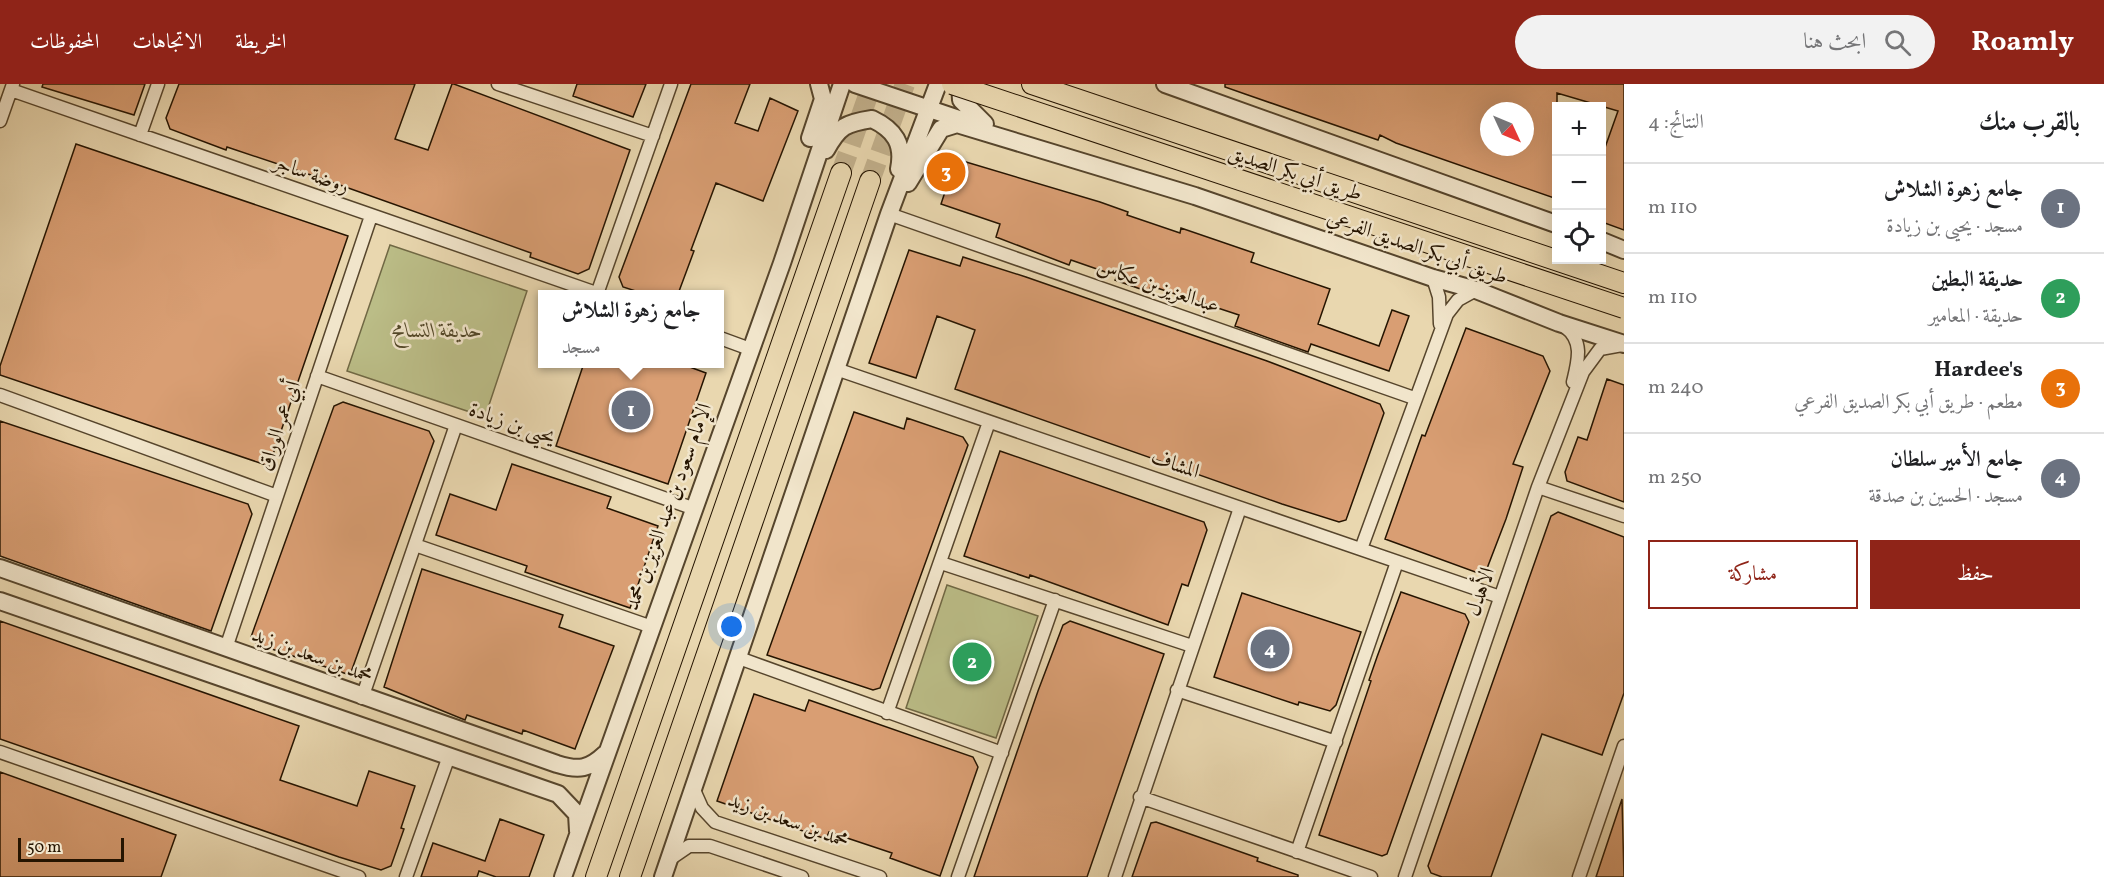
<!DOCTYPE html>
<html lang="ar">
<meta charset="utf-8">
<style>
:root{--surface:#fff;--page:#f2f2f2;--text:#202124;--muted:#757577;--line:#e0e0e0;--accent:#8f2418}
body{margin:0;font-family:Vollkorn,Amiri,serif;background:var(--page);color:var(--text);direction:rtl}
.controls{position:absolute;right:18px;top:18px;display:grid;overflow:hidden;border-radius:0px;box-shadow:0 6px 24px #0002}
.controls button{width:54px;height:54px;display:grid;place-items:center;padding:0;border:0;border-bottom:2px solid var(--line);background:var(--surface);color:var(--text);font:30px sans-serif}
.compass{position:absolute;left:1480px;top:18px;width:54px;height:54px;border-radius:50%;background:var(--surface);box-shadow:0 6px 24px #0002;rotate:134deg}
.scale{position:absolute;left:18px;bottom:15px;width:106px;box-sizing:border-box;padding-left:6px;border:3px solid #251400;border-top:0;font-size:16px;line-height:21px;white-space:nowrap;color:#251400;-webkit-text-stroke:4px #f1e5cb;paint-order:stroke}
.you{position:absolute;left:732px;top:543px;width:21px;height:21px;margin:-15px;border:4px solid #fff;border-radius:50%;background:#1a73e8;box-shadow:0 0 0 9px #1a73e833}
.badge{display:grid;place-items:center;width:39px;height:39px;border-radius:50%;background:var(--accent);color:#fff;font-size:20px;font-weight:700}
.pin{position:absolute;translate:-50% -50%;border:3px solid #fff;box-shadow:0 2px 6px #0006}
.popup{position:absolute;left:538px;top:206px;width:186px;height:78px;box-sizing:border-box;display:grid;place-content:center;border-radius:0px;background:var(--surface);filter:drop-shadow(0 2px 4px #0005);font-size:20px;white-space:nowrap;color:var(--muted)}
.popup b{font-size:22px;color:var(--text)}
.popup::after{content:'';position:absolute;left:50%;top:100%;margin-left:-12px;border:12px solid transparent;border-top-color:var(--surface)}
.list{margin:0;padding:0;list-style:none}
h2{display:flex;justify-content:space-between;align-items:center;height:78px;margin:0;padding:0 24px;font-size:26px}
h2 small{font-size:20px;font-weight:400;color:var(--muted)}
.list li{display:grid;grid-template-columns:39px 1fr auto;gap:18px;align-items:center;box-sizing:border-box;height:90px;padding:0 24px;border-top:2px solid var(--line)}
.list b{display:block;font-size:22px;white-space:nowrap}
.list p{margin:0;font-size:20px;white-space:nowrap;color:var(--muted)}
.list em{font-size:20px;font-style:normal;color:var(--muted)}
.actions{display:flex;gap:12px;padding:18px 24px}
.actions a{flex:1;padding:14px 0;border:2px solid var(--accent);border-radius:0px;text-align:center;font-size:21px;color:var(--accent)}
.actions .main{background:var(--accent);color:#fff}
.icon{flex:none;width:33px;height:33px;fill:none;stroke:currentColor;stroke-width:2;stroke-linecap:round;stroke-linejoin:round}
.map{position:relative;flex:none;width:1624px;height:793px;overflow:hidden;direction:ltr}
header{display:flex;align-items:center;gap:36px;box-sizing:border-box;height:84px;padding:0 30px;background:var(--accent);color:#fff}
header strong{font-size:28px}
nav{display:flex;gap:33px;margin-inline-start:auto;font-size:21px}
.search{width:420px;height:54px;background:var(--page);display:flex;align-items:center;gap:15px;box-sizing:border-box;padding:0 21px;border-radius:33px;color:var(--muted);font-size:22px}
main{display:flex}
aside{flex:1;background:var(--surface)}
.map>svg:first-child{display:block}
.green{fill:#bbbd87;stroke:#706844;stroke-width:1.5}
.building{fill:#d99e73;stroke:#251400;stroke-width:1.5;fill-rule:evenodd}
.lines{fill:none;stroke-linecap:round;stroke-linejoin:round}
.primary-tunnel{stroke:#c2b08c;stroke-width:20;stroke-dasharray:20 10;stroke-linecap:butt}
.minor-casing{stroke:#56452c;stroke-width:15}
.tertiary-casing{stroke:#56452c;stroke-width:20}
.primary-casing{stroke:#251400;stroke-width:22}
.minor{stroke:#f1e5cb;stroke-width:12}
.tertiary{stroke:#f1e5cb;stroke-width:16}
.primary{stroke:#e9d7af;stroke-width:20}
.primary-bridge-casing{stroke:#251400;stroke-width:22;stroke-linecap:butt}
.primary-bridge{stroke:#e9d7af;stroke-width:20}
.labels{text-anchor:middle;dominant-baseline:central;stroke-width:5;stroke-linejoin:round;paint-order:stroke}
.street-label{font-size:21px;fill:#251400;stroke:#f1e5cb}
.park-label{font-size:21px;font-style:italic;fill:#524728;stroke:#f1e5cb}
</style>
<header>
<strong>Roamly</strong>
<div class="search"><svg class="icon" aria-label="search" viewBox="0 0 24 24"><circle cx="10" cy="10" r="6"/><path d="M15 15l6 6"/></svg>ابحث هنا</div>
<nav><a>الخريطة</a><a>الاتجاهات</a><a>المحفوظات</a></nav>
</header>
<main>
<aside>
<h2>بالقرب منك<small>النتائج: 4</small></h2>
<ul class="list">
<li><span class="badge" style="background:#6b7280">1</span><div><b>جامع زهوة الشلاش</b><p>مسجد · يحيى بن زيادة</p></div><em>110 m</em></li>
<li><span class="badge" style="background:#2e9e5b">2</span><div><b>حديقة البطين</b><p>حديقة · المعامير</p></div><em>110 m</em></li>
<li><span class="badge" style="background:#e8710a">3</span><div><b>Hardee's</b><p>مطعم · طريق أبي بكر الصديق الفرعي</p></div><em>240 m</em></li>
<li><span class="badge" style="background:#6b7280">4</span><div><b>جامع الأمير سلطان</b><p>مسجد · الحسين بن صدقة</p></div><em>250 m</em></li>
</ul>
<div class="actions"><a class="main">حفظ</a><a>مشاركة</a></div>
</aside>
<div class="map">
<svg width="1624" height="793" viewBox="0 0 1624 793">
<rect width="100%" height="100%" fill="#e9d7af"/>
<filter id="stains"><feTurbulence type="fractalNoise" baseFrequency=".00333" numOctaves="4"/><feColorMatrix values="0 0 0 0 .2 0 0 0 0 .09 0 0 0 0 .02 0 0 0 .5 -.17"/></filter>
<radialGradient id="worn" r=".72"><stop offset=".6" stop-color="#630" stop-opacity="0"/><stop offset="1" stop-color="#630" stop-opacity=".3"/></radialGradient>
<path class="green" d="M390,161L527,207L485,333L347,287Z
M947,501L1038,532L996,654L906,624Z"/>
<path class="building" d="M43,0H145L134,31L42,3Z
M179,0H415L395,55L428,66L452,0H454L630,66L589,185L578,190L530,173L531,169L323,95L227,63L226,66L170,45L166,34Z
M577,0H646L633,33L573,12Z
M691,0H750L735,39L758,47L770,14L798,27L763,117L716,99L691,166L694,167L678,210H645L623,203L619,193Z
M1225,0H1624V146L1602,138V72L1618,27L1557,9V115L1396,59L1380,51L1378,56L1245,10L1225,3ZM1489,27H1525V63H1489Z
M76,60L348,152L269,382L0,291V282Z
M956,75L1100,118L1128,128L1127,131L1180,149L1181,144L1254,169L1251,178L1330,205L1318,240L1379,262L1392,226L1409,232L1389,287L1311,260L1308,268L1235,242L1239,231L1151,202L1149,208L1115,196L1117,192L1071,176L1069,181L996,153L1000,140L941,120Z
M909,166L960,182L963,173L1026,193L1267,277L1380,320L1384,329L1346,436L1339,438L1282,420L955,305L975,246L937,232L916,294L869,279Z
M1466,244L1543,272L1550,287L1513,380L1523,383L1506,435L1486,487L1478,489L1385,455L1422,351L1425,352Z
M584,279H679L706,289L668,400L556,362Z
M1607,295L1624,301V418L1567,397L1565,388L1578,353L1587,356Z
M343,318L429,347L434,357L350,591L257,560L251,553L334,322Z
M854,328L904,345L907,334L963,353L968,361L880,604L873,606L767,571Z
M0,337L248,420L252,430L211,547L0,472Z
M1000,367L1204,438L1207,446L1188,502L1182,500L1168,541L1030,491L1029,494L964,472Z
M512,380L611,413L607,424L658,442L630,524L525,488L527,482L436,451L450,410L496,426Z
M1558,428L1624,453V609L1602,671L1542,650L1491,793H1442L1431,789L1428,782L1551,432Z
M422,485L563,531L559,543L614,562L575,665L523,646L522,650L467,631L465,636L384,603Z
M1401,508L1465,530L1469,538L1387,770L1382,772L1319,751L1371,597L1369,596L1377,573Z
M1242,509L1361,548L1336,621L1330,627L1299,618L1298,621L1214,593Z
M0,537L299,642L280,696L357,722L369,687L415,702L401,744L404,745L391,782L381,786L339,773L0,655Z
M1070,537L1164,570L1087,793H974L1038,607L1063,541Z
M754,610L805,627L809,616L973,673L978,683L940,792L890,774L892,769L829,748L826,755L717,717Z
M0,688L176,751L161,793H0Z
M1622,715L1624,793H1596Z
M500,735L544,751L529,793H496L479,787L477,793H421L433,759L485,777Z
M1156,738L1258,774L1257,777L1298,791V793H1132L1151,739Z"/>
<g class="lines">
<path class="primary-tunnel" d="M841,89L872,0
M870,97L905,0"/>
<g class="minor-casing">
<path id="minor" d="M498,0L653,52
M11,6L599,210
M0,37L13,0
M140,51L158,0
M889,130L1414,314
M1433,194L1439,213L1440,240
M597,210L671,0
M1565,243C1584,257 1578,277 1573,298
M720,254L750,265
M836,285L1500,513
M317,292L695,425
M0,311L277,412
M1538,403L1624,432
M415,461L652,543
M1361,465L1447,230L1458,216L1476,206
M941,479L1192,562
M226,564L371,132
M739,574L1002,669
M1177,606L1336,658
M362,614L456,341
M887,629L989,338
M0,668L359,793
M694,706L702,724L715,738L880,793
M1140,713L1371,793
M1297,768L1397,478
M670,775L689,762H710L802,793
M406,793L449,672
M958,793L1055,516
M1115,793L1240,424
M1405,793L1538,403L1583,288L1600,265L1622,261
M1579,793L1624,662"/>
</g>
<g class="tertiary-casing">
<path id="tertiary" d="M855,0L965,37
M960,0L961,16L985,40
M1165,0L1556,140
M810,54L823,15L819,0
M826,66C839,42 846,39 872,35C895,46 904,60 899,85
M908,99L941,45L957,40L1195,112L1433,194L1476,206L1559,239L1624,260
M1602,157L1624,166
M0,484L557,680C579,687 589,685 605,670
M0,517L558,710L577,730L578,747
M563,793L782,179L842,0
M663,793L889,130L938,0"/>
</g>
<g class="primary-casing">
<path id="primary" d="M1032,0L1624,199
M596,793L841,89
M630,793L870,97"/>
</g>
<use href="#minor" class="minor"/>
<use href="#tertiary" class="tertiary"/>
<use href="#primary" class="primary"/>
<g class="primary-bridge-casing">
<path id="primary-bridge" d="M952,0L1624,224"/>
</g>
<use href="#primary-bridge" class="primary-bridge"/>
</g>
<g class="labels">
<g class="street-label">
<text transform="translate(1295 90) rotate(18)">طريق أبي بكر الصديق</text>
<text transform="translate(311 91) rotate(19)">روضة ساجر</text>
<text transform="translate(1417 164) rotate(19)">طريق أبي بكر الصديق الفرعي</text>
<text transform="translate(1158 203) rotate(19)">عبدالعزيز بن عكاس</text>
<text transform="translate(512 340) rotate(19)">يحيى بن زيادة</text>
<text transform="translate(280 342) rotate(-71)">أبي عمر الوراق</text>
<text transform="translate(1175 381) rotate(19)">المشاف</text>
<text transform="translate(669 423) rotate(-70)">الإمام سعود بن عبد العزيز بن محمد</text>
<text transform="translate(1481 508) rotate(-71)">الأهدل</text>
<text transform="translate(312 572) rotate(20)">محمد بن سعد بن زيد</text>
<text transform="translate(788 737) rotate(20)">محمد بن سعد بن زيد</text>
</g>
<g class="park-label">
<text x="437" y="247">حديقة التسامح</text>
</g>
</g>
<rect width="100%" height="100%" filter="url(#stains)"/>
<rect width="100%" height="100%" fill="url(#worn)"/>
</svg>
<div class="controls">
<button>+</button>
<button>−</button>
<button><svg class="icon" aria-label="locate" viewBox="0 0 24 24"><circle cx="12" cy="12" r="6"/><path d="M12 2v4M12 18v4M2 12h4M18 12h4"/></svg></button>
</div>
<svg class="compass" viewBox="-18 -18 36 36"><path d="M0-13l5 13h-10z" fill="#e53935"/><path d="M0 13l5-13h-10z" fill="#757577"/></svg>
<div class="scale">50 m</div>
<div class="you"></div>
<div class="pin badge" style="left:631px;top:326px;background:#6b7280">1</div>
<div class="popup"><b>جامع زهوة الشلاش</b>مسجد</div>
<div class="pin badge" style="left:972px;top:578px;background:#2e9e5b">2</div>
<div class="pin badge" style="left:946px;top:88px;background:#e8710a">3</div>
<div class="pin badge" style="left:1270px;top:565px;background:#6b7280">4</div>
</div>
</main>
